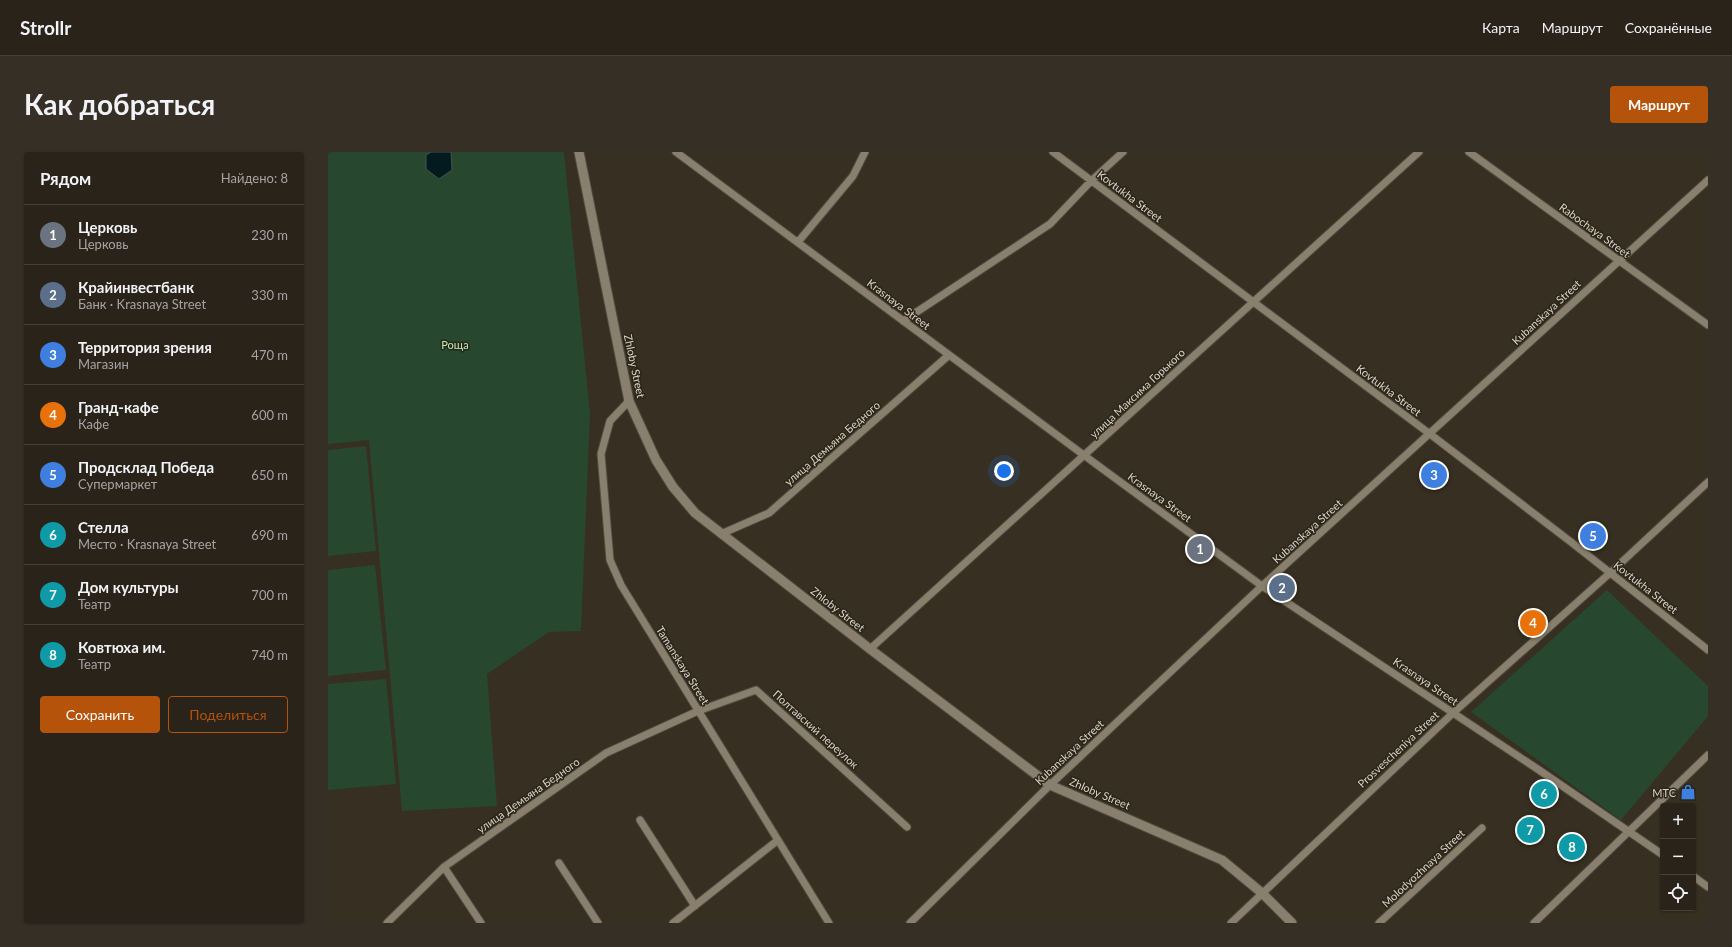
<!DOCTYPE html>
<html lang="ru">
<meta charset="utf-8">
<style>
:root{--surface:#292319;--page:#352f26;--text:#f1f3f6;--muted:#a5a4a2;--line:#454038;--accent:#b45309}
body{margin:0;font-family:Lato,sans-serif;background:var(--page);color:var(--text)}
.controls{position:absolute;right:12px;bottom:12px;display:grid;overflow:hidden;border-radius:4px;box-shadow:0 1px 3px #0004}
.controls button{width:36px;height:36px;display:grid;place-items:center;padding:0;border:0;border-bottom:1px solid var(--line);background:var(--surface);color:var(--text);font:20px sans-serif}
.you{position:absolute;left:676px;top:319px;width:14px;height:14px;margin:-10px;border:3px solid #fff;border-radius:50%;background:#1a73e8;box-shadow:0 0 0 6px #1a73e833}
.badge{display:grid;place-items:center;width:26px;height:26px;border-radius:50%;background:var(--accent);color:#fff;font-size:13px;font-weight:700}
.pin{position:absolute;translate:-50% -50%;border:2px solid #fff;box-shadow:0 1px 4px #0006}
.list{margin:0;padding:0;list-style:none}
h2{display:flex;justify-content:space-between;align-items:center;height:52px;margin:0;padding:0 16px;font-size:17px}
h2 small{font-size:13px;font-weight:400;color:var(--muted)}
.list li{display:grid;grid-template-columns:26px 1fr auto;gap:12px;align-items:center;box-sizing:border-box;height:60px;padding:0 16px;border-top:1px solid var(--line)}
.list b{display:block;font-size:15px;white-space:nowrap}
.list p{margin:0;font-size:13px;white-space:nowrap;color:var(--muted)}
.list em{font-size:13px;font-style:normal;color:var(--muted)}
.actions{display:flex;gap:8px;padding:12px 16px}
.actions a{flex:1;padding:9px 0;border:1px solid var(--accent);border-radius:4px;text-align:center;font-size:14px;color:var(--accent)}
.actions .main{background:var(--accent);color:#fff}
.icon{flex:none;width:22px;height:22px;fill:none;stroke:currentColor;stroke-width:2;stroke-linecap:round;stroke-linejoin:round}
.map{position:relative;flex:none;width:1380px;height:771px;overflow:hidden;border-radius:4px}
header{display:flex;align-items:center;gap:24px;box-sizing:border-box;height:56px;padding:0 20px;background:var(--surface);border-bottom:1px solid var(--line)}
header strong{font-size:19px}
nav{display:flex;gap:22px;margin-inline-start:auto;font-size:14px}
.intro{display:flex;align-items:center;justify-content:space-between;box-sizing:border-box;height:96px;padding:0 24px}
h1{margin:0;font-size:28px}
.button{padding:10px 18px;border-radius:4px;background:var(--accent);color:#fff;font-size:14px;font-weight:700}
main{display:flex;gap:24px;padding:0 24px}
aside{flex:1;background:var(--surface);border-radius:4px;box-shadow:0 1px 3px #0004}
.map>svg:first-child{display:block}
.green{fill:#27482e}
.water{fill:#031a1e;stroke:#435252}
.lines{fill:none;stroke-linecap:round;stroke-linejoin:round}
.minor-casing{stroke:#534c3f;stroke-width:9}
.tertiary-casing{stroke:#534c3f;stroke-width:11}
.minor{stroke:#897f6e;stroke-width:7}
.tertiary{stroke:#897f6e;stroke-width:9}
.labels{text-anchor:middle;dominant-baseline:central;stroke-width:3;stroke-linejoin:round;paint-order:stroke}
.street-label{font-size:11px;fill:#d9d4cb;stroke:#2d2517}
.park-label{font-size:11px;fill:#aaf2b8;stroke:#2d2517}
.poi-label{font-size:11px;fill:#d9d4cb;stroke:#2d2517;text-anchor:end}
</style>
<header>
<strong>Strollr</strong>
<nav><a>Карта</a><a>Маршрут</a><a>Сохранённые</a></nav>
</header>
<div class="intro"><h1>Как добраться</h1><a class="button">Маршрут</a></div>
<main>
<aside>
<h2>Рядом<small>Найдено: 8</small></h2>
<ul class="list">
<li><span class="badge" style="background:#6b7280">1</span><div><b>Церковь</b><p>Церковь</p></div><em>230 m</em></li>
<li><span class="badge" style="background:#5c6f8a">2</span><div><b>Крайинвестбанк</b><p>Банк · Krasnaya Street</p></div><em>330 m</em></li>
<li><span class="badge" style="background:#3f7fe0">3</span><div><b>Территория зрения</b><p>Магазин</p></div><em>470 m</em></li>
<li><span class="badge" style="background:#e8710a">4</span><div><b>Гранд-кафе</b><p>Кафе</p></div><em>600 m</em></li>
<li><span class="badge" style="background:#3f7fe0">5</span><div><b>Продсклад Победа</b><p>Супермаркет</p></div><em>650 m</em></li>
<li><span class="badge" style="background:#0f9aa8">6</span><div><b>Стелла</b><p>Место · Krasnaya Street</p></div><em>690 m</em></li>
<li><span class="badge" style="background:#0f9aa8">7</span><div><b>Дом культуры</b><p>Театр</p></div><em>700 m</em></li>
<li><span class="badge" style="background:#0f9aa8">8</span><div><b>Ковтюха им.</b><p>Театр</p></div><em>740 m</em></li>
</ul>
<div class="actions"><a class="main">Сохранить</a><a>Поделиться</a></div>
</aside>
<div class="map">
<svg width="1380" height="771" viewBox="0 0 1380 771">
<rect width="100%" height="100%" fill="#372f21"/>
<path class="green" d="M0,0H236L262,262L253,479L221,480L159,522L169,654L74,659L41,288L0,292Z
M38,294L48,399L0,404V298Z
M47,413L58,518L0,524V418Z
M1279,438L1380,534V564L1293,668L1143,560Z
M58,527L68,632L0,638V532Z"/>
<path class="water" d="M103,0H123L124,18L111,27L98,17V3Z"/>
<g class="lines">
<g class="minor-casing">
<path id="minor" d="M348,0L757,304L934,434L1211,618L1335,703
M725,0L1102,282L1243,390L1380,498
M1141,0L1380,173
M470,90L525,24L537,0
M575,169L722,72L763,29L795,0
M301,249L282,269L273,302L282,408L293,433L501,771
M393,382L441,361L621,203
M542,497L1091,0
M312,668L367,754
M231,711L270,771
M116,715L153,771
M1365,724L1380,735
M59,771L116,715L278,601L370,559L428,538L579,675
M345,771L450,688
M582,771L722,633L934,434L1380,28
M903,771L1125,561L1282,421L1380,330
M1051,771L1154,676
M1206,771L1380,603"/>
</g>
<g class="tertiary-casing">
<path id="tertiary" d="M251,0L301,249L328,308L345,335L367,361L542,497L722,633L894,708L934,741L964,771"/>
</g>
<use href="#minor" class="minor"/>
<use href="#tertiary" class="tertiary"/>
</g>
<defs>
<g id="shop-bare" transform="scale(1.2)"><path d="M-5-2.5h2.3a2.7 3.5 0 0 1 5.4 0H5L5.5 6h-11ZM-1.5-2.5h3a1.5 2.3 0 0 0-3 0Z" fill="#3f7fe0" stroke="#2d2517" stroke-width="2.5" paint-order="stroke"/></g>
</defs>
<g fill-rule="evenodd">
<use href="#shop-bare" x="1360" y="640"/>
</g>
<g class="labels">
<g class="street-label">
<text transform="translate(802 44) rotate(37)">Kovtukha Street</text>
<text transform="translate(1267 78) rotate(36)">Rabochaya Street</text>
<text transform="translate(571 152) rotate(37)">Krasnaya Street</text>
<text transform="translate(1218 160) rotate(-43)">Kubanskaya Street</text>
<text transform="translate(307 214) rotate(78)">Zhloby Street</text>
<text transform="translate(1061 238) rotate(37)">Kovtukha Street</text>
<text transform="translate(809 241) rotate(-43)">улица Максима Горького</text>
<text transform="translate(504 291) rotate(-41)">улица Демьяна Бедного</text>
<text transform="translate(832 345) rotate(36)">Krasnaya Street</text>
<text transform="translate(979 379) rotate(-42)">Kubanskaya Street</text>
<text transform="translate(1318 435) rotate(38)">Kovtukha Street</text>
<text transform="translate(510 457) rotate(38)">Zhloby Street</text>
<text transform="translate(355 513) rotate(58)">Tamanskaya Street</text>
<text transform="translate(1098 529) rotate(34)">Krasnaya Street</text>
<text transform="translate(488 577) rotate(42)">Полтавский переулок</text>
<text transform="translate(1070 597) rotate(-43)">Prosvescheniya Street</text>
<text transform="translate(741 600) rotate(-43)">Kubanskaya Street</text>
<text transform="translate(772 641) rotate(23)">Zhloby Street</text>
<text transform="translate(200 643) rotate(-35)">улица Демьяна Бедного</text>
<text transform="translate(1095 716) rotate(-43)">Molodyozhnaya Street</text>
</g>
<g class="park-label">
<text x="127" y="192">Роща</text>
</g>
<g class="poi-label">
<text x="1348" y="640">МТС</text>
</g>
</g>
</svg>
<div class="controls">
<button>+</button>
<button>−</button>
<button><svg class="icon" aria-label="locate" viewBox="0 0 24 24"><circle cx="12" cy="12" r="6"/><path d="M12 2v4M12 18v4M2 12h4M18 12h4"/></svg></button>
</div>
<div class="you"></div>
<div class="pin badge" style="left:872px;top:397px;background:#6b7280">1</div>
<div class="pin badge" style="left:954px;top:436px;background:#5c6f8a">2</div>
<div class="pin badge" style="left:1106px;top:323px;background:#3f7fe0">3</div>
<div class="pin badge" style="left:1205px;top:471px;background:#e8710a">4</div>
<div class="pin badge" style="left:1265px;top:384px;background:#3f7fe0">5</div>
<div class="pin badge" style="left:1216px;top:642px;background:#0f9aa8">6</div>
<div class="pin badge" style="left:1202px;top:678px;background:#0f9aa8">7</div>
<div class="pin badge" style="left:1244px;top:695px;background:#0f9aa8">8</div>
</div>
</main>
